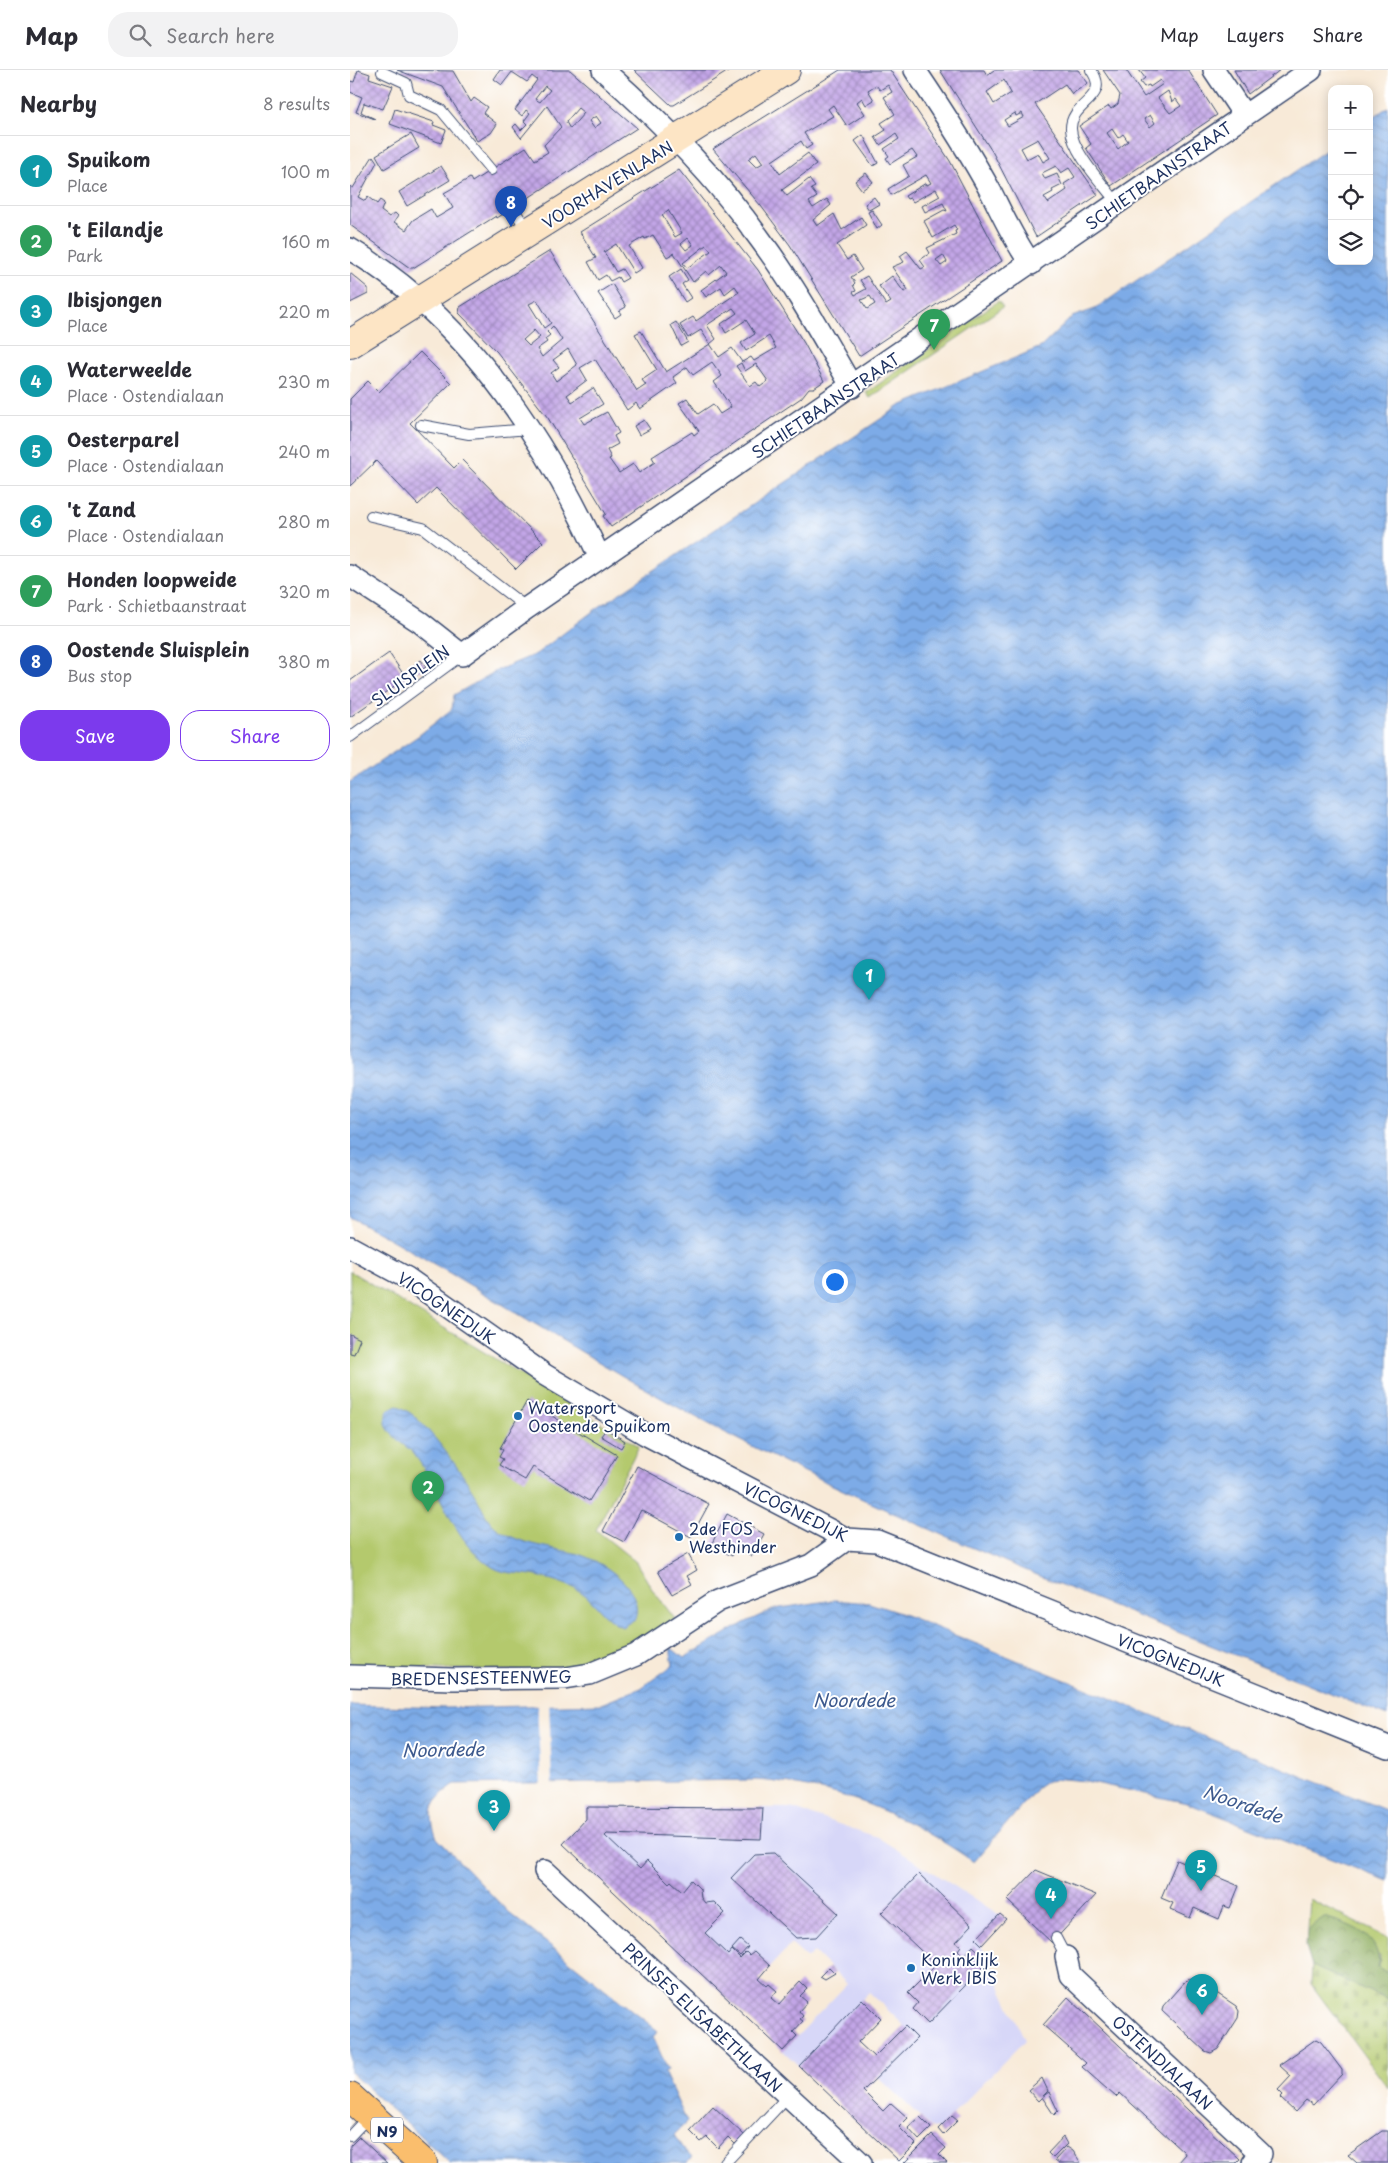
<!DOCTYPE html>
<meta charset="utf-8">
<style>
:root{--surface:#fff;--page:#f2f2f3;--text:#2b2b33;--muted:#7c7c81;--line:#e1e1e2;--accent:#7c3aed}
body{margin:0;font-family:"Playpen Sans",sans-serif;background:var(--page);color:var(--text)}
.controls{position:absolute;right:15px;top:15px;display:grid;overflow:hidden;border-radius:10px;box-shadow:0 2px 12px #0003}
.controls button{width:45px;height:45px;display:grid;place-items:center;padding:0;border:0;border-bottom:1px solid var(--line);background:var(--surface);color:var(--text);font:25px sans-serif}
.you{position:absolute;left:484px;top:1211px;width:18px;height:18px;margin:-12px;border:4px solid #fff;border-radius:50%;background:#1a73e8;box-shadow:0 0 0 8px #1a73e833}
.badge{display:grid;place-items:center;width:32px;height:32px;border-radius:50%;background:var(--accent);color:#fff;font-size:16px;font-weight:700}
.pin{position:absolute;translate:-50% -41px;filter:drop-shadow(0 1px 2px #0008)}
.pin::after{content:'';position:absolute;top:26px;width:18px;height:15px;background:inherit;clip-path:polygon(0 0,100% 0,50% 100%)}
.list{margin:0;padding:0;list-style:none}
h2{display:flex;justify-content:space-between;align-items:center;height:65px;margin:0;padding:0 20px;font-size:21px}
h2 small{font-size:16px;font-weight:400;color:var(--muted)}
.list li{display:grid;grid-template-columns:32px 1fr auto;gap:15px;align-items:center;box-sizing:border-box;height:70px;padding:0 20px;border-top:1px solid var(--line)}
.list b{display:block;font-size:19px;white-space:nowrap}
.list p{margin:0;font-size:16px;white-space:nowrap;color:var(--muted)}
.list em{font-size:16px;font-style:normal;color:var(--muted)}
.actions{display:flex;gap:10px;padding:15px 20px}
.actions a{flex:1;padding:11px 0;border:1px solid var(--accent);border-radius:20px;text-align:center;font-size:18px;color:var(--accent)}
.actions .main{background:var(--accent);color:#fff}
.icon{flex:none;width:28px;height:28px;fill:none;stroke:currentColor;stroke-width:2;stroke-linecap:round;stroke-linejoin:round}
.map{position:relative;flex:none;width:1038px;height:2093px;overflow:hidden}
header{display:flex;align-items:center;gap:30px;box-sizing:border-box;height:70px;padding:0 25px;background:var(--surface);border-bottom:1px solid var(--line)}
header strong{font-size:24px}
nav{display:flex;gap:28px;margin-inline-start:auto;font-size:18px}
.search{width:350px;height:45px;background:var(--page);display:flex;align-items:center;gap:12px;box-sizing:border-box;padding:0 18px;border-radius:20px;color:var(--muted);font-size:19px}
main{display:flex}
aside{flex:1;background:var(--surface)}
.map>svg:first-child{display:block}
.built{fill:#d7d7f8}
.green{fill:#b4c96d;stroke:#687c66}
.forest{fill:url(#forest-crowns);stroke:#556e5f}
.cemetery{fill:url(#cemetery-stones);stroke:#687c66}
.water{fill:url(#water-waves);stroke:#4c6da2}
.pier{fill:#f8ead8}
.building{fill:url(#building-cross-hatch);fill-rule:evenodd}
.lines{fill:none;stroke-linecap:round;stroke-linejoin:round}
.lane-casing{stroke:#3c4b70;stroke-width:12}
.street-casing{stroke:#3c4b70;stroke-width:24}
.secondary-casing{stroke:#3c4b70;stroke-width:30}
.primary-casing{stroke:#3c4b70;stroke-width:30}
.lane{stroke:#fff;stroke-width:10}
.street{stroke:#fff;stroke-width:21}
.secondary{stroke:#fde5c5;stroke-width:28}
.primary{stroke:#fabe6d;stroke-width:28}
.poi-dot{fill:#1f6fb2;stroke:#fff;stroke-width:2}
.labels{text-anchor:middle;dominant-baseline:central;stroke-width:4;stroke-linejoin:round;paint-order:stroke}
.shield{fill:#fff;stroke:#5f6d8e;stroke-width:1}
.shield-label{font-size:15px;font-weight:bold;fill:#1b2f5e}
.street-label{font-size:16px;fill:#1b2f5e;stroke:#fff}
.poi-label{font-size:16px;fill:#1b2f5e;stroke:#fff;text-anchor:start}
.water-label{font-size:18px;font-style:italic;fill:#3d5a8e;stroke:#fff}
</style>
<header>
<strong>Map</strong>
<div class="search"><svg class="icon" aria-label="search" viewBox="0 0 24 24"><circle cx="10" cy="10" r="6"/><path d="M15 15l6 6"/></svg>Search here</div>
<nav><a>Map</a><a>Layers</a><a>Share</a></nav>
</header>
<main>
<aside>
<h2>Nearby<small>8 results</small></h2>
<ul class="list">
<li><span class="badge" style="background:#0f9aa8">1</span><div><b>Spuikom</b><p>Place</p></div><em>100 m</em></li>
<li><span class="badge" style="background:#2e9e5b">2</span><div><b>'t Eilandje</b><p>Park</p></div><em>160 m</em></li>
<li><span class="badge" style="background:#0f9aa8">3</span><div><b>Ibisjongen</b><p>Place</p></div><em>220 m</em></li>
<li><span class="badge" style="background:#0f9aa8">4</span><div><b>Waterweelde</b><p>Place · Ostendialaan</p></div><em>230 m</em></li>
<li><span class="badge" style="background:#0f9aa8">5</span><div><b>Oesterparel</b><p>Place · Ostendialaan</p></div><em>240 m</em></li>
<li><span class="badge" style="background:#0f9aa8">6</span><div><b>'t Zand</b><p>Place · Ostendialaan</p></div><em>280 m</em></li>
<li><span class="badge" style="background:#2e9e5b">7</span><div><b>Honden loopweide</b><p>Park · Schietbaanstraat</p></div><em>320 m</em></li>
<li><span class="badge" style="background:#1a4fb4">8</span><div><b>Oostende Sluisplein</b><p>Bus stop</p></div><em>380 m</em></li>
</ul>
<div class="actions"><a class="main">Save</a><a>Share</a></div>
</aside>
<div class="map">
<svg width="1038" height="2093" viewBox="0 0 1038 2093">
<defs>
<pattern id="forest-crowns" width="20" height="18" patternUnits="userSpaceOnUse" patternTransform="scale(1.25)"><rect width="20" height="18" fill="#8fad60"/><path d="M2 6a3 3 0 1 1 6 0M12 15a3 3 0 1 1 6 0" fill="none" stroke="#748d52"/></pattern>
<pattern id="cemetery-stones" width="16" height="16" patternUnits="userSpaceOnUse" patternTransform="scale(1.25)"><rect width="16" height="16" fill="#b4c96d"/><path d="M2 7V4a2 2 0 0 1 4 0v3zM10 15v-3a2 2 0 0 1 4 0v3z" fill="#9aad61"/></pattern>
<pattern id="water-waves" width="16" height="10" patternUnits="userSpaceOnUse" patternTransform="scale(1.25)"><rect width="16" height="10" fill="#7dabe7"/><path d="M0 5q4-4 8 0t8 0" fill="none" stroke="#668cbe"/></pattern>
<pattern id="building-cross-hatch" width="8" height="8" patternUnits="userSpaceOnUse" patternTransform="scale(1.25)"><rect width="8" height="8" fill="#c3a6e7"/><path d="M0 0l8 8M0 8l8-8" fill="none" stroke="#9e88be"/></pattern>
</defs>
<rect width="100%" height="100%" fill="#fff"/>
<filter id="ink" filterUnits="userSpaceOnUse"><feTurbulence type="fractalNoise" baseFrequency=".02" numOctaves="2"/><feDisplacementMap in="SourceGraphic" scale="10" xChannelSelector="R" yChannelSelector="G"/><feConvolveMatrix kernelMatrix="1 2 1 2 8 2 1 2 1" color-interpolation-filters="sRGB"/></filter>
<filter id="wash" filterUnits="userSpaceOnUse"><feTurbulence type="fractalNoise" baseFrequency=".0096" numOctaves="4" result="noise"/><feDisplacementMap in="SourceGraphic" scale="20" xChannelSelector="R" yChannelSelector="G"/><feGaussianBlur stdDeviation="1.12" result="paint"/><feColorMatrix in="noise" values="0 0 0 0 0 0 0 0 0 0 0 0 0 0 0 0 0 1.4 0 .05"/><feComposite in="paint" operator="in"/></filter>
<g filter="url(#wash)">
<rect width="100%" height="100%" fill="#f8ead8"/>
<path class="built" d="M236,1737L441,1738L527,1767L656,1849L631,1875L675,1970L588,2059L581,2057L528,2007L567,1968L519,1922L449,1996L433,1981L497,1914L464,1882L457,1888L441,1874L385,1935L213,1774L236,1749Z"/>
<path class="green" d="M648,231L653,237L520,328L516,323Z
M0,1201L289,1376L246,1460L286,1492L302,1519L325,1549L275,1584L223,1602L0,1597Z
M959,1829L1038,1868V1903L1029,1897L1030,1886L957,1859Z"/>
<path class="forest" d="M974,1847C1001,1855 1030,1864 1029,1897L1038,1903V1930L962,1896L956,1876L957,1859Z"/>
<path class="cemetery" d="M962,1896L1038,1930V2018L961,1914Z"/>
<path class="water" d="M1038,37V1646C815,1556 586,1471 372,1361C245,1295 126,1214 0,1147V712L68,666L102,639L104,625L148,600L186,584L246,539L550,336L691,277L722,247L745,239L982,76V191H1019V50Z
M47,1336C68,1339 113,1404 124,1423C132,1436 135,1450 149,1460C174,1476 201,1477 228,1484C254,1492 295,1519 285,1549L272,1557C250,1548 243,1525 222,1517C210,1512 194,1507 181,1505C165,1502 152,1505 138,1494C101,1467 91,1419 64,1384C60,1378 52,1375 47,1369C37,1361 33,1352 38,1340Z
M484,1530L519,1533L553,1544L1038,1741V1811L837,1733L736,1711L713,1709L697,1711L687,1718L624,1792C555,1745 491,1716 406,1710L105,1714C81,1730 77,1741 87,1768L159,1843L308,1961L303,1967L318,2000L314,2002L337,2052L324,2065L331,2076L342,2088L337,2093H100L0,2002V1635L96,1638L251,1634L291,1618L323,1595L320,1577L334,1588L394,1553L424,1539Z"/>
<path class="pier" d="M199,1632L202,1715L191,1716L187,1633Z"/>
<g id="blocks">
<path class="building" d="M8,0L20,4L19,8L43,16L33,39L14,33L11,42L25,49L6,42L12,27L0,22V11L4,12Z
M47,0L103,1L121,32L124,28L137,37L133,43L147,54L141,63L127,71L93,17Z
M150,0H220L287,58L147,148L146,146L63,198H60L0,155V116L3,118L23,86L27,92L8,127L15,131L18,127L27,134L30,130L34,133L31,141L39,147L45,143L48,146L44,152L56,160L63,150L81,139L86,148L103,138L94,123L120,108L122,112L176,77L185,90L198,82L194,75L211,57L197,36L171,68L163,57L166,54L171,60L177,54L174,51L180,43L176,40L172,46L165,40L187,10L182,6L177,12L162,2L152,15L144,9ZM195,16L200,20L190,32L185,29ZM228,38L234,43L220,59L216,52ZM246,46L251,53L244,58L239,51Z
M284,0H380L324,35H321Z
M490,0H540L600,91L652,191L509,286L440,175L411,136L363,79ZM526,15L530,20L538,15L542,22L534,27L545,44L531,53L536,60L525,67L530,75L546,64L549,69L534,79L539,86L536,88L540,94L562,80L567,87L553,95L559,106L538,119L541,125L576,105L581,113L577,115L576,113L555,126L557,129L560,128L563,132L586,119L590,126L572,136L575,142L593,133L597,141L594,140L574,151L583,168L604,155L607,160L605,161L606,164L577,178L580,183L570,190L575,197L571,199L557,181L550,186L554,192L542,197L558,220L554,222L542,206L529,216L541,232L536,235L517,206L510,210L516,219L505,225L503,222L506,221L503,215L505,213L501,207L512,200L503,186L497,190L487,175L516,155L511,147L492,160L484,144L467,156L463,150L481,135L477,129L463,138L459,132L467,127L461,119L465,117L459,109L437,126L432,120L466,95L458,83L430,104L422,91L451,71L456,79L462,75L454,63L483,46L478,39L483,35L497,56L515,44L507,32L512,28L516,35L524,30L518,20ZM406,83L413,93L406,97L398,89ZM593,185L597,192L591,196L586,190ZM520,226L525,234L517,239L511,230Z
M590,0H634L637,5L644,0H728L738,13L722,24L715,14L685,34L748,125L686,167L643,83ZM654,10L661,23L644,34L637,22ZM665,43L666,46L672,43L674,47L658,56L654,50ZM688,69L700,88L693,92L688,83L677,89L671,78ZM706,96L711,103L719,98L725,107L714,114L717,120L698,133L694,127L703,122L702,120L712,115L707,104L695,109L692,103Z
M753,0H776L794,27L813,14L810,10L800,17L799,15L794,17L790,12L795,8L789,0H838L867,45L761,116L736,78L741,74L729,56L759,36L761,39L768,34L770,25ZM818,21L822,32L826,29L831,36L820,43L808,28ZM800,45L805,53L800,57L794,49ZM762,59L768,68L773,64L778,71L768,79L757,63Z
M884,0H930L898,24Z
M45,39L84,52L83,55L96,60L91,73L40,54Z
M61,64L69,78L34,99L26,85Z
M513,65L528,93L523,96L505,71Z
M91,96L100,110L57,136L49,122Z
M329,100L408,200L454,273L474,311L464,318H459L451,328L261,457L253,446L256,444L198,348L147,282L109,243L110,237L200,181L287,321L296,315L292,310L307,300L285,264L291,261L316,302L360,274L351,260L338,268L330,255L343,247L346,251L389,222L385,216L375,224L371,217L356,227L351,220L376,202L371,195L359,205L356,201L343,212L324,183L317,187L303,165L295,169L294,167L279,176L292,198L284,203L266,174L254,182L266,202L272,199L278,208L271,212L268,207L260,211L256,205L248,210L238,192L246,188L230,162ZM318,140L332,163L325,167L312,145ZM338,168L343,175L336,180L331,174ZM356,175L361,181L337,198L333,193ZM187,230L201,253L194,258L179,234ZM383,238L387,243L371,254L376,263L396,250L405,264L391,273L396,281L419,266L426,278L404,291L401,287L392,292L382,278L369,287L360,274L366,269L357,255ZM203,256L212,270L192,287L187,279L197,272L195,269L200,265L197,262ZM184,260L190,267L179,276L173,270ZM218,279L227,295L206,311L201,303L209,297L203,290ZM245,289L277,340L286,333L290,339L327,313L323,307L337,297L343,305L362,292L372,306L364,312L381,337L370,344L363,334L348,344L337,328L329,333L349,361L344,365L342,362L302,387L305,392L289,403L283,394L269,403L259,389L261,388L257,380L268,374L264,366L269,363L257,342L234,354L230,348L253,334L243,318L222,332L217,325L237,310L230,298ZM391,293L395,301L406,294L418,311L410,317L406,312L400,316L386,296Z
M516,103L523,112L512,120L505,111Z
M524,127L529,134L519,140L515,134Z
M522,140L532,155L527,159L518,142Z
M331,199L338,210L332,214L341,228L335,232L319,207Z
M0,203L18,218V224L0,233Z
M262,214L276,237L269,241L271,244L265,248L248,223Z
M326,252L338,272L331,276L321,255Z
M70,282L101,313L60,353L104,398L112,390L193,472L166,499L86,418L68,435L26,391L0,416V329L18,311L29,322Z
M294,350L300,359L289,365L284,356Z
M39,583L56,608L0,647V611Z
M71,590L76,597L69,602L64,595Z
M0,1264L10,1269L4,1284L0,1283Z
M177,1331L267,1385L239,1431L183,1397L175,1410L149,1395L153,1389L149,1387L153,1380L150,1378Z
M256,1359L275,1371L271,1378L251,1366Z
M287,1396L359,1434L341,1467L291,1440L274,1472L253,1461Z
M377,1444L414,1464L402,1486L386,1478L382,1486L361,1475Z
M338,1484L347,1500L337,1506L342,1514L322,1525L308,1501Z
M236,1737L413,1738L411,1769L257,1764L255,1766L290,1799L297,1791L319,1813L321,1811L332,1821L341,1810L350,1819L351,1828L355,1833L364,1832L375,1843L355,1863L378,1885L382,1880L390,1888L396,1882L399,1885L404,1881L420,1896L409,1909L417,1916L419,1914L427,1921L421,1928L429,1935L450,1912L457,1919L450,1926L457,1932L449,1941L453,1946L450,1949L453,1951L443,1962L447,1966L433,1981L213,1774L236,1749Z
M423,1783L488,1843L466,1867L446,1868L381,1808L404,1784Z
M827,1790L889,1816L880,1838L874,1836L869,1849L844,1838L840,1848L820,1839L823,1833L811,1828Z
M686,1800L746,1825L702,1873L657,1830Z
M569,1804L622,1855L606,1872L611,1876L608,1880L614,1886L623,1876L639,1891L578,1954L563,1939L568,1933L558,1923L586,1895L531,1843Z
M650,1844L656,1849L632,1875L626,1869Z
M390,1870L398,1877L390,1886L382,1879Z
M479,1897L485,1903L475,1909L470,1906Z
M844,1908L886,1936L889,1941L888,1948L868,1979L861,1983L855,1981L812,1941L813,1936L835,1911Z
M718,1927L890,2089L886,2093H827L835,2084L834,2082L770,2023L766,2027L732,1997L736,1993L693,1955Z
M512,1929L531,1948L508,1972L524,1987L555,1956L567,1968L513,2021L533,2041L541,2033L558,2048L549,2057L566,2074L549,2091L449,1996Z
M966,1969L971,1972L992,2000V2004L963,2035L956,2030L945,2042L930,2028L933,2025L928,2020L941,2006L929,1995Z
M692,2008L698,2021L688,2031L678,2020Z
M699,2022L708,2041L704,2045L692,2027Z
M363,2036L394,2065L385,2074L378,2067L368,2078L357,2067L351,2072L340,2061Z
M602,2045L608,2050L593,2065L588,2059Z
M570,2047L581,2058L569,2070L558,2058Z
M1032,2061H1038V2093H1007L998,2085Z
M582,2065L596,2078L589,2085L597,2093H554Z
M9,2067L24,2081L37,2093H0V2076Z
M713,2067L717,2074L703,2088L698,2083Z
M717,2077L723,2081L731,2093H709L705,2090Z"/>
</g>
</g>
<g filter="url(#ink)">
<use href="#blocks" fill-opacity="0" stroke="#3c4b70" stroke-width="1"/>
<g class="lines">
<g class="lane-casing">
<path id="lane" d="M741,0C762,29 720,32 721,59C722,82 753,114 767,133
M32,2L56,13L59,25L91,40L141,100
M163,138L177,160
M71,355L119,364L179,359
M21,446L73,458L177,538
M0,667L112,585
M706,1868L716,1887
M0,2066L19,2046
M375,2093L438,2026"/>
</g>
<g class="street-casing">
<path id="street" d="M253,0C311,51 365,106 410,169C445,216 473,267 502,317
M565,0C592,40 619,81 642,124C654,148 665,172 681,194
M864,0L894,45
M0,179C116,248 195,368 250,488
M0,506L70,552L112,585L177,538L961,0
M0,1177L57,1208L195,1305L295,1364L497,1469L527,1471L1038,1677
M0,1606L103,1609L215,1608L240,1604L286,1585L368,1531L461,1495L497,1469
M195,1801L511,2093
M716,1887L720,1905L911,2084L903,2093"/>
</g>
<g class="secondary-casing">
<path id="secondary" d="M0,274L436,0"/>
</g>
<g class="primary-casing">
<path id="primary" d="M0,2027L73,2093"/>
</g>
<use href="#lane" class="lane"/>
<use href="#street" class="street"/>
<use href="#secondary" class="secondary"/>
<use href="#primary" class="primary"/>
</g>
</g>
<g class="poi-dot">
<circle cx="168" cy="1346" r="5"/>
<circle cx="329" cy="1467" r="5"/>
<circle cx="561" cy="1898" r="5"/>
</g>
<g class="labels">
<rect class="shield" x="21" y="2047.5" width="32" height="25" rx="4"/>
<g class="shield-label">
<text x="37" y="2060">N9</text>
</g>
<g class="street-label">
<text transform="translate(808 105) rotate(-35)">SCHIETBAANSTRAAT</text>
<text transform="translate(257 114) rotate(-32)">VOORHAVENLAAN</text>
<text transform="translate(475 335) rotate(-34)">SCHIETBAANSTRAAT</text>
<text transform="translate(60 605) rotate(-36)">SLUISPLEIN</text>
<text transform="translate(97 1237) rotate(34)">VICOGNEDIJK</text>
<text transform="translate(446 1441) rotate(26)">VICOGNEDIJK</text>
<text transform="translate(821 1589) rotate(22)">VICOGNEDIJK</text>
<text transform="translate(131 1607) rotate(-1)">BREDENSESTEENWEG</text>
<text transform="translate(353 1947) rotate(43)">PRINSES ELISABETHLAAN</text>
<text transform="translate(813 1992) rotate(43)">OSTENDIALAAN</text>
</g>
<g class="poi-label">
<text x="178" y="1337">Watersport<tspan x="178" dy="18">Oostende Spuikom</tspan></text>
<text x="339" y="1458">2de FOS<tspan x="339" dy="18">Westhinder</tspan></text>
<text x="571" y="1889">Koninklijk<tspan x="571" dy="18">Werk IBIS</tspan></text>
</g>
<g class="water-label">
<text x="504" y="1629">Noordede</text>
<text transform="translate(93 1679) rotate(-1)">Noordede</text>
<text transform="translate(893 1733) rotate(19)">Noordede</text>
</g>
</g>
</svg>
<div class="controls">
<button>+</button>
<button>−</button>
<button><svg class="icon" aria-label="locate" viewBox="0 0 24 24"><circle cx="12" cy="12" r="6"/><path d="M12 2v4M12 18v4M2 12h4M18 12h4"/></svg></button>
<button><svg class="icon" aria-label="layers" viewBox="0 0 24 24"><path d="M12 4l9 5-9 5-9-5zM3 14l9 5 9-5"/></svg></button>
</div>
<div class="you"></div>
<div class="pin badge" style="left:519px;top:930px;background:#0f9aa8">1</div>
<div class="pin badge" style="left:78px;top:1442px;background:#2e9e5b">2</div>
<div class="pin badge" style="left:144px;top:1761px;background:#0f9aa8">3</div>
<div class="pin badge" style="left:701px;top:1849px;background:#0f9aa8">4</div>
<div class="pin badge" style="left:851px;top:1821px;background:#0f9aa8">5</div>
<div class="pin badge" style="left:852px;top:1945px;background:#0f9aa8">6</div>
<div class="pin badge" style="left:584px;top:280px;background:#2e9e5b">7</div>
<div class="pin badge" style="left:161px;top:157px;background:#1a4fb4">8</div>
</div>
</main>
